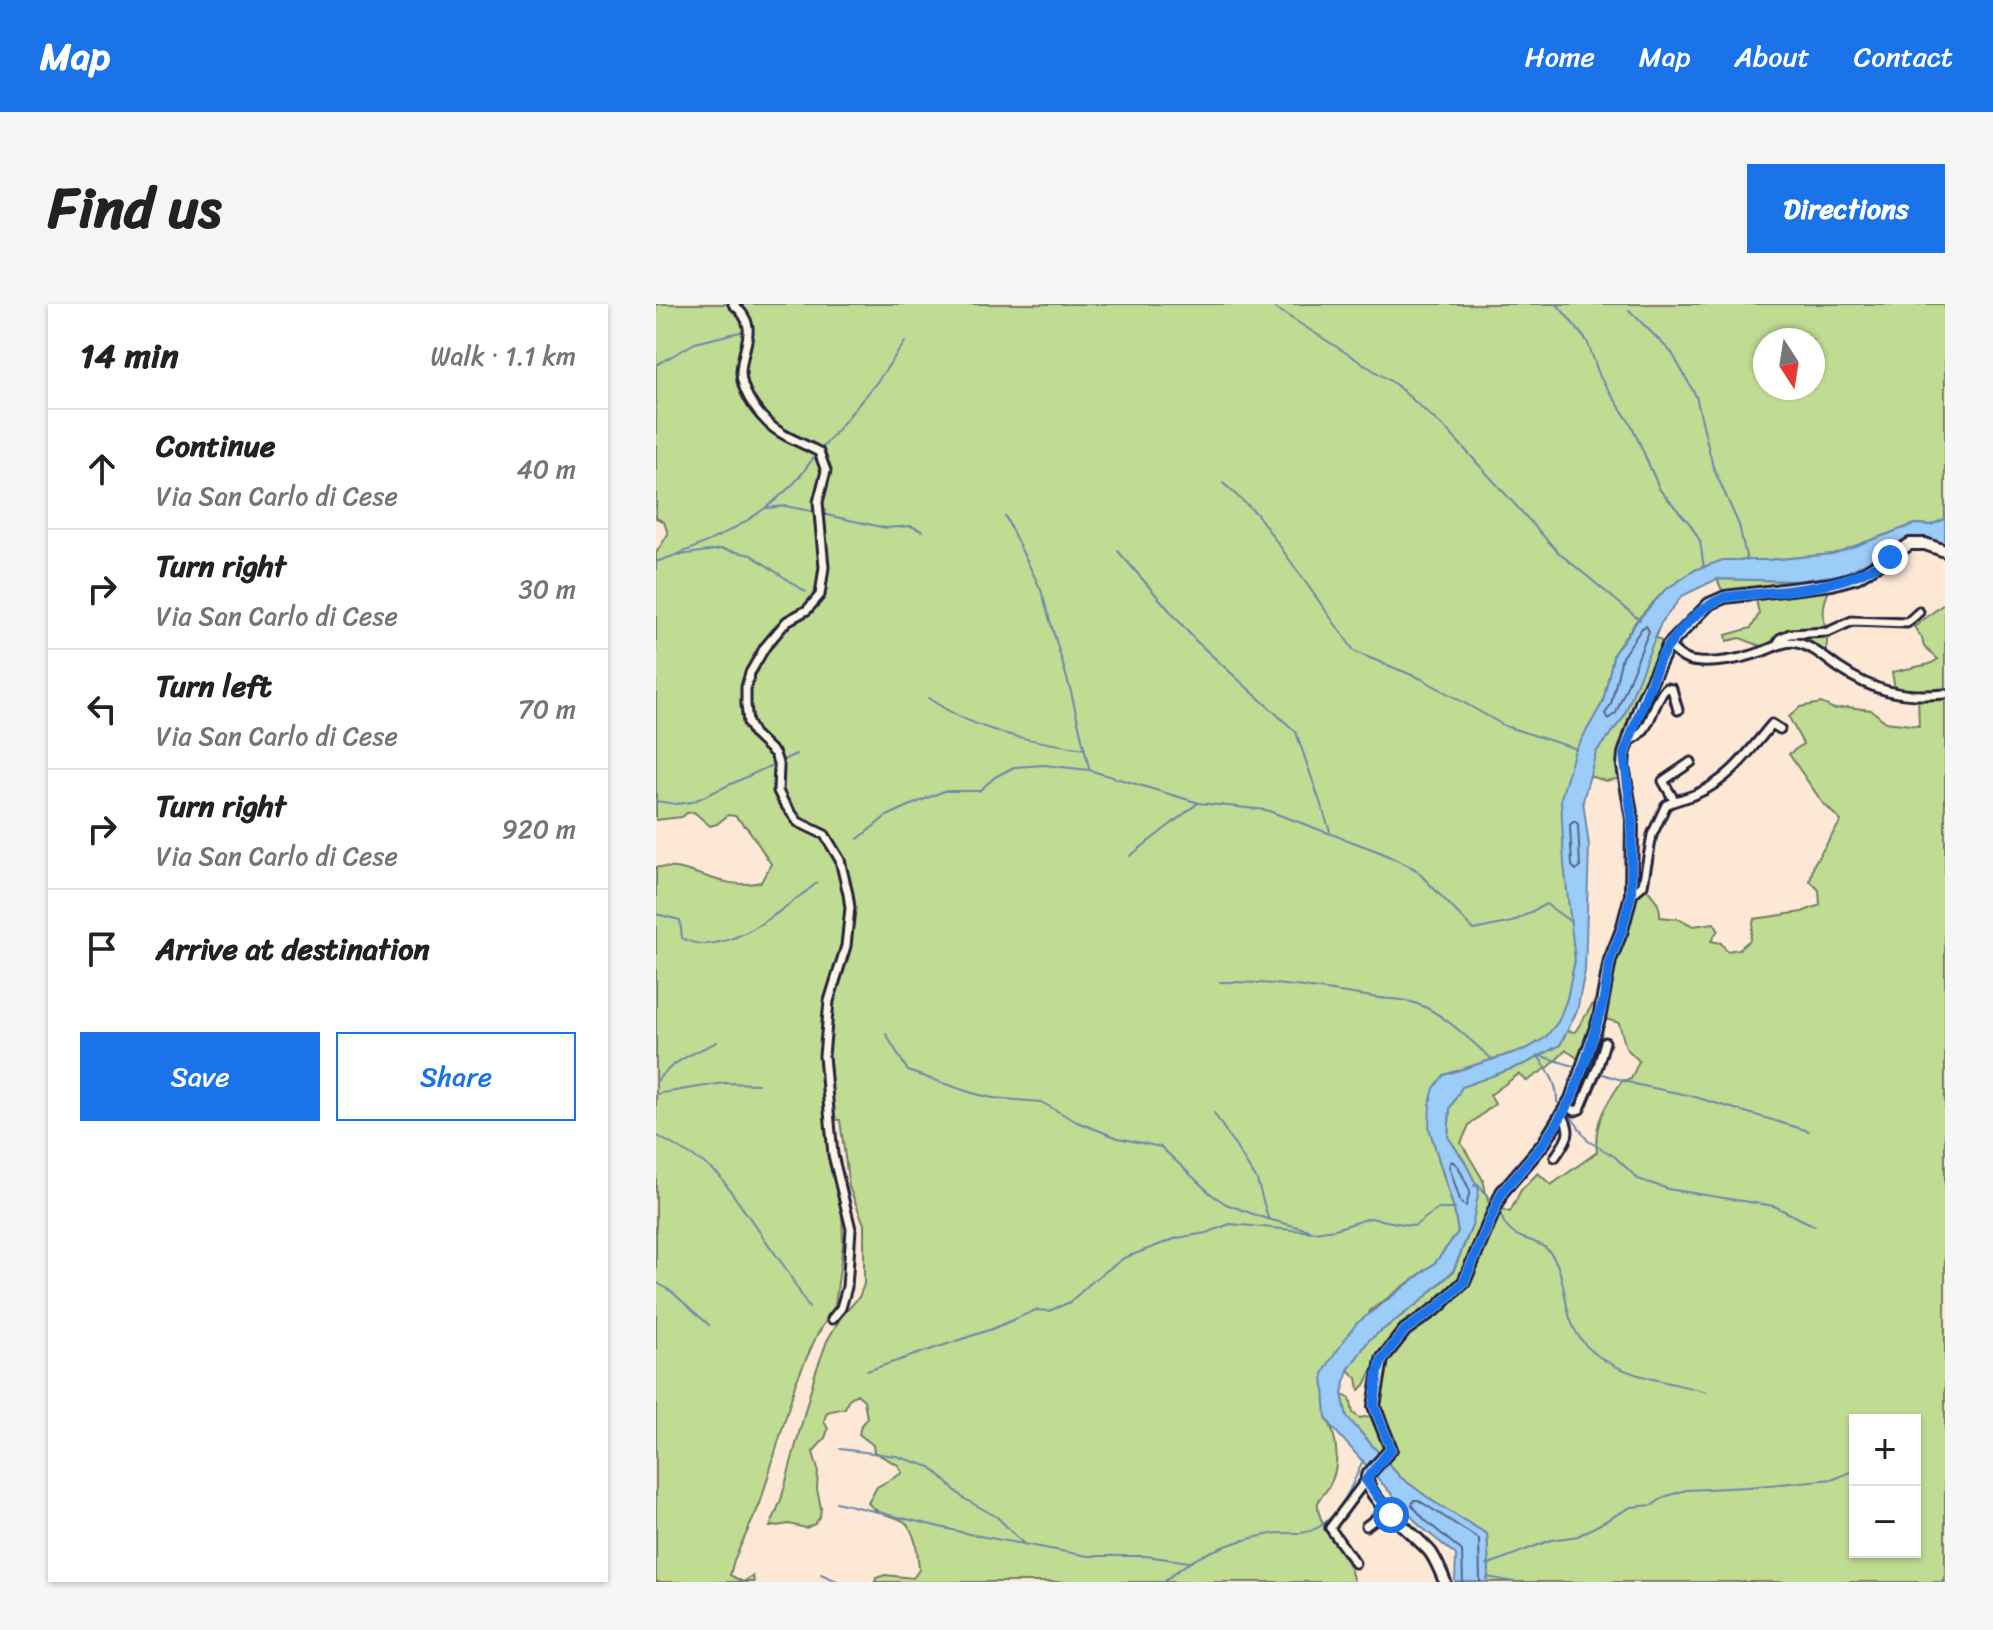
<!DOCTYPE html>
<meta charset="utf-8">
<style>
:root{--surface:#fff;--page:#f6f6f6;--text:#222;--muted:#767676;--line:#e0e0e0;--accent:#1a73e8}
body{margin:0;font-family:Sriracha,sans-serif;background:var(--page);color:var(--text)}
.controls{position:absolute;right:24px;bottom:24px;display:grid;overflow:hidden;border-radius:0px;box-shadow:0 2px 6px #0004}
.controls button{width:72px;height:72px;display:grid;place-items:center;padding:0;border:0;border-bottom:2px solid var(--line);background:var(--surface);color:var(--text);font:40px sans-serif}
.compass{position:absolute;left:1097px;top:24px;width:72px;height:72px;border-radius:50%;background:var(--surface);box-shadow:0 2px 6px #0004;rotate:168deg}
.stop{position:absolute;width:24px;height:24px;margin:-18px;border:6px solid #1a73e8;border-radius:50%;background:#fff}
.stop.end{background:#1a73e8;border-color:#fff;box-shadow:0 2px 8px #0008}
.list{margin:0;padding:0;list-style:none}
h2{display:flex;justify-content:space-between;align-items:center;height:104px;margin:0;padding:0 32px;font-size:34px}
h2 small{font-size:26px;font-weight:400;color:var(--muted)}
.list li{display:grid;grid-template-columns:52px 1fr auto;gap:24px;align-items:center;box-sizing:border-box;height:120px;padding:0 32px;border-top:2px solid var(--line)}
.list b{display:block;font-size:30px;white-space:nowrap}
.list p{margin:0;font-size:26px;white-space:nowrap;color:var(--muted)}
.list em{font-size:26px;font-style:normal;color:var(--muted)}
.actions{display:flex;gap:16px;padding:24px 32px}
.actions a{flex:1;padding:18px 0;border:2px solid var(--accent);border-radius:0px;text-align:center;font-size:28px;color:var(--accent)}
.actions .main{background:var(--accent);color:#fff}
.icon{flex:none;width:44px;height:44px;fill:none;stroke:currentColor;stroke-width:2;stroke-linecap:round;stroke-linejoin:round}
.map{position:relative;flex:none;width:1289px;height:1278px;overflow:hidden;border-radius:0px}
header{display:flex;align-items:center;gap:48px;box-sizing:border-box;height:112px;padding:0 40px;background:var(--accent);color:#fff}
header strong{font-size:38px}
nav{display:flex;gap:44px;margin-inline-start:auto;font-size:28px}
.intro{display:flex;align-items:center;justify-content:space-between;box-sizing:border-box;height:192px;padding:0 48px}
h1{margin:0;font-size:56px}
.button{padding:20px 36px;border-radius:0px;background:var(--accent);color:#fff;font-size:28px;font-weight:700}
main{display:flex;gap:48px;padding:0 48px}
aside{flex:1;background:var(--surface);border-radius:0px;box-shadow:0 2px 6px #0004}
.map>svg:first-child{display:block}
.green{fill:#c0db92;stroke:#717e66;stroke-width:2;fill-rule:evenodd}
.water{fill:#9cccf8;stroke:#6b88ac;stroke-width:2}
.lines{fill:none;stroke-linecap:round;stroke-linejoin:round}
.shore{stroke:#536687;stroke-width:2}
.stream{stroke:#6b88ac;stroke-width:2}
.street-casing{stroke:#22223b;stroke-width:13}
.secondary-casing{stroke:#22223b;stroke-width:16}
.street{stroke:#fcf5e5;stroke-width:7}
.secondary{stroke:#fcf5e5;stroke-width:10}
.route{stroke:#1a73e8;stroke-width:10}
</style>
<header>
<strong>Map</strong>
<nav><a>Home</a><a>Map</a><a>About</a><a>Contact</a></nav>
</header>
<div class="intro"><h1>Find us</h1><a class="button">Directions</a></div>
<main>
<aside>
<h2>14 min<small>Walk · 1.1 km</small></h2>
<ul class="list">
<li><svg class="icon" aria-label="ahead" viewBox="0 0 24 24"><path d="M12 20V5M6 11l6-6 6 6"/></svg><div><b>Continue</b><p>Via San Carlo di Cese</p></div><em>40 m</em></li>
<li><svg class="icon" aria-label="right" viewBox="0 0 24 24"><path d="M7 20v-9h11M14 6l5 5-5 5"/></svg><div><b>Turn right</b><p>Via San Carlo di Cese</p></div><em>30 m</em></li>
<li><svg class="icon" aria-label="left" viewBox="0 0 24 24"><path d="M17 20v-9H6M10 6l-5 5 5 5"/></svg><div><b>Turn left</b><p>Via San Carlo di Cese</p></div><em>70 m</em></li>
<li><svg class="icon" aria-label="right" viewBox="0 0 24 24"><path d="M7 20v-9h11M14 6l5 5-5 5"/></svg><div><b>Turn right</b><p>Via San Carlo di Cese</p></div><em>920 m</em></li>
<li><svg class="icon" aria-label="arrive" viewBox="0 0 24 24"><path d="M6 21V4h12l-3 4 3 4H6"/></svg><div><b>Arrive at destination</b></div></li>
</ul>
<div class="actions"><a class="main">Save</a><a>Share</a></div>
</aside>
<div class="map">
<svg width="1289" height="1278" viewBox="0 0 1289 1278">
<rect width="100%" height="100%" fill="#fde8d5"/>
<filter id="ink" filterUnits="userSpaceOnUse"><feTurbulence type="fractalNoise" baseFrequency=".0125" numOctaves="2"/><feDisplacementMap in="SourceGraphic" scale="16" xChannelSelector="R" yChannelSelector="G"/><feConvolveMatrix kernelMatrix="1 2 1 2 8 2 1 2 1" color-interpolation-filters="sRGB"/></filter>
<g filter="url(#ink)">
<path class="green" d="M0,0H1289V215L1275,221L1259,220L1177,250L1112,256H1068L1039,266L1008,287L981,316L958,349L947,398L918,449L916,624L919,656L911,695L902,719L889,734L872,744L788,771L782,854L798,905L802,928L779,959L714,1007L670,1113C682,1132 685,1164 672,1184C668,1191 660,1195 662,1205C666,1226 684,1242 692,1260C695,1265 696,1272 698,1278H219L220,1274L229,1271L257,1274L263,1266C262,1252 260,1225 247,1217C233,1209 224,1213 212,1199L221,1183L246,1169L242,1161L218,1148L217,1141L203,1130L205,1121L211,1114L208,1096L201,1090L193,1095L189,1104L171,1108L168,1117L172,1125L169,1134L157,1148L162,1166L161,1185L165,1204L164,1213L159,1220L150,1224L133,1220L114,1223L125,1196L159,1070L171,1037L185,1013L203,993L208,980V920L193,883L184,816L173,815V859L186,904L187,940L179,1002L160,1033L140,1078L104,1200L78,1256L74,1271L87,1278L97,1272L98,1278H0V563C9,564 17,563 25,565C53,572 75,585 105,578L115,560L93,526L79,512L72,511L61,520L54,522L38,508L31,509L26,513L0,516V249L12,230L8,218L0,214ZM1109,36H1157V84H1109Z
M1174,272C1177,284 1169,291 1168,303C1165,321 1177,335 1167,353L1140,338L1112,345L1084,334L1071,337L1070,331L1095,324L1103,310L1099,290L1069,293L1061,275L1141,277Z
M1289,299V1278H831L833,1265L831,1230L778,1198L744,1173L691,1113L686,1091L694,1094L697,1109L704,1114L719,1111L722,1054L709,1081L703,1086L701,1074L692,1066L713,1036L765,997L797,968L816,922L809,858L792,833L794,804L806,782L871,759L904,741L911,727L919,728L940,695L975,591L987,581C996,591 1005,599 1004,613L1024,615L1037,622L1058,619L1062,626L1055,637L1065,639L1071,647L1083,645L1094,636L1098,615L1146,608L1164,601L1163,586L1154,577L1158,560L1185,517L1166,498L1133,450L1147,440L1133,413L1144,403L1165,399L1178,405L1192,403L1215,406L1230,418L1263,422L1262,393L1240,391L1236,368L1274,360L1282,355L1268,343L1266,334L1258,323ZM943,713L963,719L970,744L983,757L975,775L966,777C950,800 937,819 941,848L895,881L882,869L865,886L854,908L839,903L832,897L827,876L805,839L813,821L839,800L834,791L863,770L871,777L894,762L910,746L928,759ZM1199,1116H1259V1248H1199Z
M999,333L1012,342L992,381L1004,389L989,426L973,437L970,473L950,477L933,472L940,448L967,414Z"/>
<path class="water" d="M1289,215V240L1259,233L1188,270L1141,277L1061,275L1026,292L1005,319L967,414L940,448L927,497L933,542L929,667L921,707L904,741L871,759L806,783L794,804L792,833L809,858L823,886L816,922L797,967L765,997L713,1036L692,1066L686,1090L691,1113L744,1173L778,1198L831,1230L833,1265L831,1278H799L800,1251L764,1222L677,1124L670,1113L667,1070L674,1057L700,1020L779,959L802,928L798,905L773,824L774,799L778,784L788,771L872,744L889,734L902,718L911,695L919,656L908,560L905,494L918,449L947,398L958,349L982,316L1008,287L1039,266L1067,256H1112L1177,250L1259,220L1275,221Z"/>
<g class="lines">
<path class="shore" d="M990,322L993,327L960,409L952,415L949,410L955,400L966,353L986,324Z
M918,517L922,520L924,563L920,566L916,562L914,521Z
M796,857L802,862L814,887L810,902L805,899L793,862Z
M807,1278L806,1247L769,1216L756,1201L758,1196H762L823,1235L824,1278"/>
<path class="stream" d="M613,0L739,80L794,129L902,248L984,316
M901,0L931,37L944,73L976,122L1004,186L1034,220L1044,237L1048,264
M973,6L1016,49L1040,92L1057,163L1083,221L1091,257
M0,61L39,39L88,27
M164,147L221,78L249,38
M567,179L601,210L699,348L766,375L849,422L921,445
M111,204L129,202L160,208
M166,210L230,224L255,222L266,227
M349,212L385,286L415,388L433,464
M462,247L540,337L640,428L674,527
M24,251L66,245L95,251L150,288
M0,258C48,242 100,217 136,181C145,173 151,161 160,151
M272,394C322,429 371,436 429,445
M0,497L20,500L36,498L140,450
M202,535L229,513L255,501L288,487H323L339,473L358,463L388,461L433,466L543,499L610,506L724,548L759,565L818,626L856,618L890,600L915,618
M474,552L542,499
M0,610L24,616L26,634C68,658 129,603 161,579
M564,678C615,677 665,685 716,693C734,696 752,694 769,703C794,716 816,738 837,756
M230,730L252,767L316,789L337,794L385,798L421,818L462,834L505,843L555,890L570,900L608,914L653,926
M882,751C891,767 902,778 901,798L905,801
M885,752L921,763
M943,769L982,781L1032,791L1153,827
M0,778C15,758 39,748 61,738
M0,790L68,779L102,780
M912,808L932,837L958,852L982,875L1012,885L1118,902L1159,922
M558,809L601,876L612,914
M0,831L48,859L63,871L130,965L153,1004
M818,882L821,879L837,898
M843,907C846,912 847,919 851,923C861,937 881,934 893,947C909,966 907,996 915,1017C934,1070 1004,1075 1051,1088
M0,978L16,988L53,1021
M211,1067L336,1025L380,1006L393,1007L414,998L439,975L468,954L521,934L550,929L574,920L658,928L679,925L714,914L758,922L782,905H799
M184,1145L240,1152L275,1163L307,1194L341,1213L368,1240
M180,1198L313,1230L432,1252H490L533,1258
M831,1261L895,1236L922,1232L975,1203L997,1201L1008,1193L1030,1186L1092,1183L1178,1175L1199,1166
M165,1270L183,1278
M831,1273L858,1278
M508,1278C536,1251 577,1237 615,1230C633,1227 646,1233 663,1223C686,1208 697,1180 707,1156
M1284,1278L1289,1275"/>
<g class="street-casing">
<path id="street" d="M77,0C105,23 86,40 85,68C85,85 98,105 110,117C124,132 145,138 163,148L170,167L162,198L168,263L164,291L151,306L131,317L109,343L94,369L90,383V400L92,419L98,430L119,450L123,462L122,487L128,499L142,518L169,531L184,556L192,590L194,604L190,642L173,697L168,752L177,851L195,925L191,983L185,1004L176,1015
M1013,341C1018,347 1024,353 1032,356C1052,362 1086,355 1105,348C1117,344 1129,336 1141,339C1157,342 1171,356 1183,364C1218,388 1248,394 1289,390
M1120,342L1125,334L1134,330L1172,328L1196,317L1251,319L1263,308
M973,437C998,426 994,401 1010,384L1016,385L1022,406
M1018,496L1007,477L1035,458
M975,591L987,581L996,531L1010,501C1020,495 1030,495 1040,490C1074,476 1094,446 1116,420L1124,425
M911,802L919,807L924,805L942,762L949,738
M899,853C910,837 918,829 906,811
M710,1222L731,1206
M699,1259L674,1224L710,1176"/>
</g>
<g class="secondary-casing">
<path id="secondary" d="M789,1278C785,1268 781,1258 775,1249C761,1231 709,1195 711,1172L735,1145L718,1102L726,1055L749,1026L782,1003L808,978L846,888L888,839L915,795L943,715L954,656L966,626L975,591L976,515L967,462L968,450L985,399L1012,342L1053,300L1069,293L1176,280L1201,273L1254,240H1269L1289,247"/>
</g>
<use href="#street" class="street"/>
<use href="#secondary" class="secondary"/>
</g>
</g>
<g class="lines" filter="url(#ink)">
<path class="route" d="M735,1211L710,1176L735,1145L718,1102L722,1068L726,1055L749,1026L782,1003L808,978L846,888L888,839L901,819L915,795L931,753L948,695L954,656L966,626L975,591L976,515L968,450L1004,355C1019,330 1041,305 1069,293C1127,286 1184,288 1234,253"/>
</g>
</svg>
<div class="controls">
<button>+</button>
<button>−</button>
</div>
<svg class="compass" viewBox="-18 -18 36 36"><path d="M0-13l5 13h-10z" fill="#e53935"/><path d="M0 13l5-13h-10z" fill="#767676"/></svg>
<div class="stop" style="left:735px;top:1211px"></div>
<div class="stop end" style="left:1234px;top:253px"></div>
</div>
</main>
